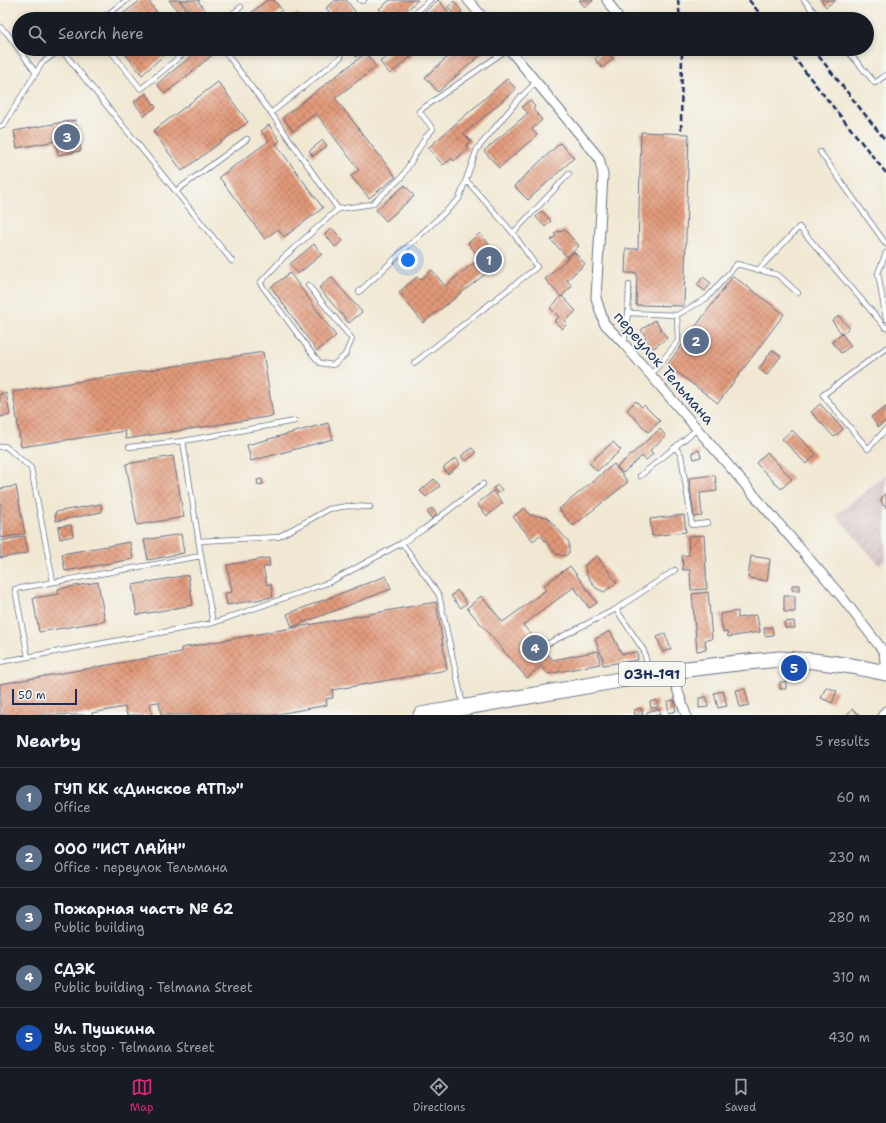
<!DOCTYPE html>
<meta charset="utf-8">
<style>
:root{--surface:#171b24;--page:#242831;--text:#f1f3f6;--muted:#9ea1a6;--line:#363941;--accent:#db2777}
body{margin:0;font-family:"Shantell Sans",sans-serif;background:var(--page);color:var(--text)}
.scale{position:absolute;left:12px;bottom:10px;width:65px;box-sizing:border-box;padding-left:4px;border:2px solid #1b2f5e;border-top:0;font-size:11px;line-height:14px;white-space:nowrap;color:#1b2f5e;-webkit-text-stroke:3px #f6f6f2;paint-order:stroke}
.you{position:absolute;left:408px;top:260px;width:14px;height:14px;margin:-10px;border:3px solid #fff;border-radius:50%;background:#1a73e8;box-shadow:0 0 0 6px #1a73e833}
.badge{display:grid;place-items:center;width:26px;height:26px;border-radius:50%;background:var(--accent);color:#fff;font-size:13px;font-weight:700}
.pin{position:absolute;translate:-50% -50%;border:2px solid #fff;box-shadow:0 1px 4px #0006}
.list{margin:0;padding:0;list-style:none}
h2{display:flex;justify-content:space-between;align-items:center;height:52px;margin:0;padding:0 16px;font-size:17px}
h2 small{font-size:13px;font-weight:400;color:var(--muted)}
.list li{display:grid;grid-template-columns:26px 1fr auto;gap:12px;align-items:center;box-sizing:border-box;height:60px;padding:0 16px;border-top:1px solid var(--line)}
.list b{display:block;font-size:15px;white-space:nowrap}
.list p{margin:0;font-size:13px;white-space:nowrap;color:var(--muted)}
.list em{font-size:13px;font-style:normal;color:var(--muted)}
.icon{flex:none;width:22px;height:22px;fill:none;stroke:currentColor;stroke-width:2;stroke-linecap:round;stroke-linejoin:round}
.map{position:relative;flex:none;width:886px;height:715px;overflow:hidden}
.search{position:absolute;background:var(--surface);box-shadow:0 2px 6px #0003;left:12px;right:12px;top:12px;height:44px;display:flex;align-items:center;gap:10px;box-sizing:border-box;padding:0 14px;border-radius:22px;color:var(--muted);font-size:15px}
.sheet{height:352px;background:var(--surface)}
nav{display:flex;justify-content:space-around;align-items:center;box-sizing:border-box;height:56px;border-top:1px solid var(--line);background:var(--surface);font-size:11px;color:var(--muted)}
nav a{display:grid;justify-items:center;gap:2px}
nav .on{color:var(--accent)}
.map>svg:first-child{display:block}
.industrial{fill:url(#industrial-furrows)}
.building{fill:url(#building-cross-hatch)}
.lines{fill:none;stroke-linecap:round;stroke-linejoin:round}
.lane-casing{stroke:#667087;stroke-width:6}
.street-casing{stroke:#667087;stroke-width:11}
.primary-casing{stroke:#667087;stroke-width:17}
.lane{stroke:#fff;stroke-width:4.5}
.street{stroke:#fff;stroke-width:9}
.primary{stroke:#fff;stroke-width:15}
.rail{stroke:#1b2f5e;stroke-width:2.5;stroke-dasharray:6 3;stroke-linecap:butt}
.labels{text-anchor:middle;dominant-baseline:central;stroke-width:3.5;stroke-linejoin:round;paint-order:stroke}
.shield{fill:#f6f6f2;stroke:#5d6b8a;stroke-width:1}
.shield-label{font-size:14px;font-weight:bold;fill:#1b2f5e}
.street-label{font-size:15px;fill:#1b2f5e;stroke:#f6f6f2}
</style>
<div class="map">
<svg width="886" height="715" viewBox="0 0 886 715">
<defs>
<pattern id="industrial-furrows" width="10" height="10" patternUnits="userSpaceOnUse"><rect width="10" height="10" fill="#d2bec1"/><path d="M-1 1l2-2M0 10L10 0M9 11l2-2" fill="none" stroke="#aa9ba0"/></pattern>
<pattern id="building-cross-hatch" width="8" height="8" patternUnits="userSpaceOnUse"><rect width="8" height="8" fill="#e29979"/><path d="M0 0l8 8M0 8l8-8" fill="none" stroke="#b67d66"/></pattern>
</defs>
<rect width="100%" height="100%" fill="#f6f6f2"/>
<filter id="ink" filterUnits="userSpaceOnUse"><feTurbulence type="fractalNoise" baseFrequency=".025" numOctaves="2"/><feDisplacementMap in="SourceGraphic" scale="8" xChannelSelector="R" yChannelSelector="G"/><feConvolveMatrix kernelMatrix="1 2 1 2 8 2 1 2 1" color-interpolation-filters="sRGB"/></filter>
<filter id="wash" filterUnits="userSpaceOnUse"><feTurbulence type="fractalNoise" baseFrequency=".012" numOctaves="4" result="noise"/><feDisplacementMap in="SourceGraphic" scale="16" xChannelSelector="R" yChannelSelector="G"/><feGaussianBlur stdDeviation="0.9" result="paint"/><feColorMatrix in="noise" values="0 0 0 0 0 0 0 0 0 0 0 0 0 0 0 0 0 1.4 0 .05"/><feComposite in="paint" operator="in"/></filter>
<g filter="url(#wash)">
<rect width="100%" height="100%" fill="#f1e8d3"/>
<path class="industrial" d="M886,475V560L879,565L836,515Z"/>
<g id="blocks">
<path class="building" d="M141,0H148L158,14L151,19H116Z
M169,0H179L185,8L179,13Z
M180,0H200L198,1L210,17L208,19H176L188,9Z
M267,0H274L282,10L270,19H257L252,12Z
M336,0H346L361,19H335L326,8Z
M390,0H418L397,19H388L379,9Z
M438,0L448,11L439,19H416Z
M579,0H592L593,1L585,7Z
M821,0H836L826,7Z
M454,1L462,11L456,17L448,7Z
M297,14L301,19H291Z
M131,49H171L142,75L125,54Z
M200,49H213L216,52L165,94L157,84Z
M356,49H366L356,57L353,52Z
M396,49H410L414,54L390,74L380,62Z
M457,49H482L484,52L438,92L425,77Z
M588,49H596L591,53Z
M606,50L613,59L602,68L595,59Z
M366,53L376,67L335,98L396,177L369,198L351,176L359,170L316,113L293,131L283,117Z
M507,79L516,89L464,134L471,141L466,145L469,148L454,161L452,158L443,165L428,148Z
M218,82L248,122L182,171L153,131Z
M146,93L156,107L144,116L134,102Z
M530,100L535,107L533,109L542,120L532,129L537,135L499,168L484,151L528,113L522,107Z
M75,120L81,151L58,155L56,141L17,148L14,131Z
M269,125L280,141L276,144L323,208L284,237L278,229L265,239L219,177L269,141L261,131Z
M641,132L689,134L684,306L636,305L637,273H625L626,249H638Z
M323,140L327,146L313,156L309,151Z
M560,143L574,158L528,200L514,186Z
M405,185L414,196L386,221L376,210Z
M542,211L551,221L545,227L536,217Z
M332,228L343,241L335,247L325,234Z
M564,229L579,246L567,257L551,240L556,236L554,234L558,231L560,232Z
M480,233L502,261L423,323L399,292L417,277L420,280L432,270L445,286L480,258L468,243Z
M314,244L322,254L298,274L290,264Z
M574,252L585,264L567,280L572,286L561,297L545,279Z
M290,273L336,336L317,351L271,287Z
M733,276L784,314L718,403L667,365Z
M331,277L362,312L349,323L319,288Z
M703,277L711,283L705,291L697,285Z
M562,296L576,311L565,321L567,324L562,329L554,321L559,317L550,308Z
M839,316L849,328L842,334L832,321Z
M655,320L667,338L654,348L645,338L646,337L641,330Z
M842,334L851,346L841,353L832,342Z
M772,350L781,356L767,375L759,369Z
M263,352L273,416L126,439L125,431L21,447L13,392Z
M6,393L10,415L0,417V394Z
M636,401L642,407L644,405L660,421L648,432L627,410Z
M820,404L843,429L834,437L811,412Z
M886,407V421L878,427L871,417Z
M328,423L333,439L251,461L247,445Z
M660,429L666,436L650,450L653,454L646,460L642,456L623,473L617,467Z
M792,430L816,454L806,464L782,439Z
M613,442L621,450L597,471L589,463Z
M472,448L476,453L466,461L461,456Z
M699,450L701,457L694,459L692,452Z
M767,452L792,479L781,489L756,463Z
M173,456L184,517L137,525L126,464Z
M456,458L460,464L448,474L443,468Z
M614,464L628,482L573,526L559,509Z
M715,475L717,491L700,493L702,516L694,517L689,478Z
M262,479L263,484L258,485L257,480Z
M434,479L440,486L426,497L420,491Z
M498,485L502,490L498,494L493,488Z
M16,486L25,534L0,538V489Z
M493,491L503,503L487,516L477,504Z
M886,493V508L883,505L881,500L883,496Z
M101,504L102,512L56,521L55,512Z
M432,508L437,514L432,519L427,512Z
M524,508L530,515L547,517L569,542V553L565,556L556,554L540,535L533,541L513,517Z
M684,515L686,532L652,536L650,519Z
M71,525L73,536L60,539L58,527Z
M181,534L184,553L148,560L144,540Z
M704,535L707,589L691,590L690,570H683L682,556L689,555L688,536Z
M25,536L28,553L0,558V541Z
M130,542L133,559L65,571L62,554Z
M597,556L617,583L604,592L596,588L586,574L585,565Z
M751,556L770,559L767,581L748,578Z
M269,558L270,566L263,567L267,585L271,584L273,597L227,605L225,593L232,592L227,565Z
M570,566L597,603L589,608L574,587L523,625L553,660L598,651L600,664L548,674L541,666L527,678L467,608L481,596L503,622L546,590L543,586Z
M188,575L193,605L137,615L132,585Z
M386,576L391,589L292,627L287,614Z
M98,582L105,621L39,632L33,598L59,594L58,589Z
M792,585H800V590H792Z
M457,590L467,603L461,608L451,596Z
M708,592L712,639L705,640L706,650L697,651L692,594Z
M784,596H795V612H784Z
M436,602L447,670L332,690L333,698L326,699L327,705L273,715H161L159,702L150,703L152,715H127L125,707L92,713V715H0V684L182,652L181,648Z
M738,611V618L757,615L760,632L728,637L727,632H723L720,614Z
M794,621L795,628H785L784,622Z
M772,627L773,635L765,636L764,628Z
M610,631L622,654L637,652L638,660L603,665L602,657L595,639Z
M665,634L671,649L663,652L657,637Z
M780,682H786V689H780Z
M826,687L837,691L832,703L821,698Z
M745,689L749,705L740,707L736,690Z
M723,691L727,706L718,708L714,693Z
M707,697L708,707L699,708V698Z
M657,700L658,707L651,708L650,702Z
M674,700L676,711L669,713L667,702Z
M641,708L643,715H635L634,710Z
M659,709L661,715H647V712Z
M852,709L860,715H847Z"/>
</g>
</g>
<g filter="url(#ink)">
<use href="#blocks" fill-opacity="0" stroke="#667087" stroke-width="1"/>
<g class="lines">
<g class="lane-casing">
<path id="lane" d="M360,0L362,1L364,0
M804,0L820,19
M101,19L127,0
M226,19L241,7
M409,19L430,0
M0,27L7,33L36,73
M61,49L232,261
M109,49L141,89L189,49
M223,49L271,113L338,209
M846,49L875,83L886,75
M271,113L341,57
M0,126H3L42,63L61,49
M820,152L886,244
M176,191L247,139
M513,233L569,174
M886,253L878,273L886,319
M758,270L799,227L886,328
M308,285L352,339L345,355L333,365L320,363L310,351L260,283L284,257L338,209L372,204L402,177L425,138L433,129L419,111L508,49
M359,292L459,199L477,149L519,99L536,82
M628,313L677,315L678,341L651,375
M677,315L707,298L737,264L778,275L798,293
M624,344L628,313L629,285
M886,348L823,395L868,449L886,429
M414,363L537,267L513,233L466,180
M183,441L201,556L213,623
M0,447L5,446L31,468L53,581
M129,447L183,441L295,421
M675,447L681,455L692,525L708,523
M640,476L697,429
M199,541L278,537L329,509L348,506L370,507
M402,543L439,595L463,705
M616,609L644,651L649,673
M549,643L616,609L675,570
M28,657L15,589L201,556
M0,662L213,623L330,582L402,543L424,529L483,484"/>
</g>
<g class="street-casing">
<path id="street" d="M468,0L484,19
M607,0L617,16
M509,49L599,158L603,175L596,298L604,323L624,344L841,596L884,652L886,673
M671,671L686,715
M883,715L886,711"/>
</g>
<g class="primary-casing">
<path id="primary" d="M421,715L671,671L737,663L780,659L814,661L852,666L886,673"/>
</g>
<use href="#lane" class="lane"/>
<use href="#street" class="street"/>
<use href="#primary" class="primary"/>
<path class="rail" d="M678,0L680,19
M749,0L764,19
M787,49L886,173
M813,49L886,141
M681,130L682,49"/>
</g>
</g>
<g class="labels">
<rect class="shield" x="619" y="662" width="66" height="24" rx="3"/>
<g class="shield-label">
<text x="652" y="674">03Н-191</text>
</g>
<g class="street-label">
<text transform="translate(664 368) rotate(49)">переулок Тельмана</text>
</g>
</g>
</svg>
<div class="scale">50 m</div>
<div class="you"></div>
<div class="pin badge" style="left:489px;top:260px;background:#5c6f8a">1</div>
<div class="pin badge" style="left:696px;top:341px;background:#5c6f8a">2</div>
<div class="pin badge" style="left:67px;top:137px;background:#5c6f8a">3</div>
<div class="pin badge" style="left:535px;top:648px;background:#5c6f8a">4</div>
<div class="pin badge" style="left:794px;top:668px;background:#1a4fb4">5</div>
<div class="search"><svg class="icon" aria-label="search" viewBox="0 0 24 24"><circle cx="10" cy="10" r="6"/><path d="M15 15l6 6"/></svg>Search here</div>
</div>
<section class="sheet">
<h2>Nearby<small>5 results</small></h2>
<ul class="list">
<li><span class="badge" style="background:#5c6f8a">1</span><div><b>ГУП КК «Динское АТП»&quot;</b><p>Office</p></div><em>60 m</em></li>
<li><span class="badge" style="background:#5c6f8a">2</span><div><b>ООО &quot;ИСТ ЛАЙН&quot;</b><p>Office · переулок Тельмана</p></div><em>230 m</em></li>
<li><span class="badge" style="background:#5c6f8a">3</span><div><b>Пожарная часть № 62</b><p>Public building</p></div><em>280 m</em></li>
<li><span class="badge" style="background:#5c6f8a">4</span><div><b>СДЭК</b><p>Public building · Telmana Street</p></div><em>310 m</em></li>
<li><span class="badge" style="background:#1a4fb4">5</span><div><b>Ул. Пушкина</b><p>Bus stop · Telmana Street</p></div><em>430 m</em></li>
</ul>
</section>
<nav>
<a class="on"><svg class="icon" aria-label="map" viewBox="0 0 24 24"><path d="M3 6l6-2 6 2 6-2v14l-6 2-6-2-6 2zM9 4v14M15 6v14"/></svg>Map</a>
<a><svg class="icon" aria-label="directions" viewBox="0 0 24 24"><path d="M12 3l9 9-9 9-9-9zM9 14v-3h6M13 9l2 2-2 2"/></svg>Directions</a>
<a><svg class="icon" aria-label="saved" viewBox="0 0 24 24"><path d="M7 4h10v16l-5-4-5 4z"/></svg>Saved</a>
</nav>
